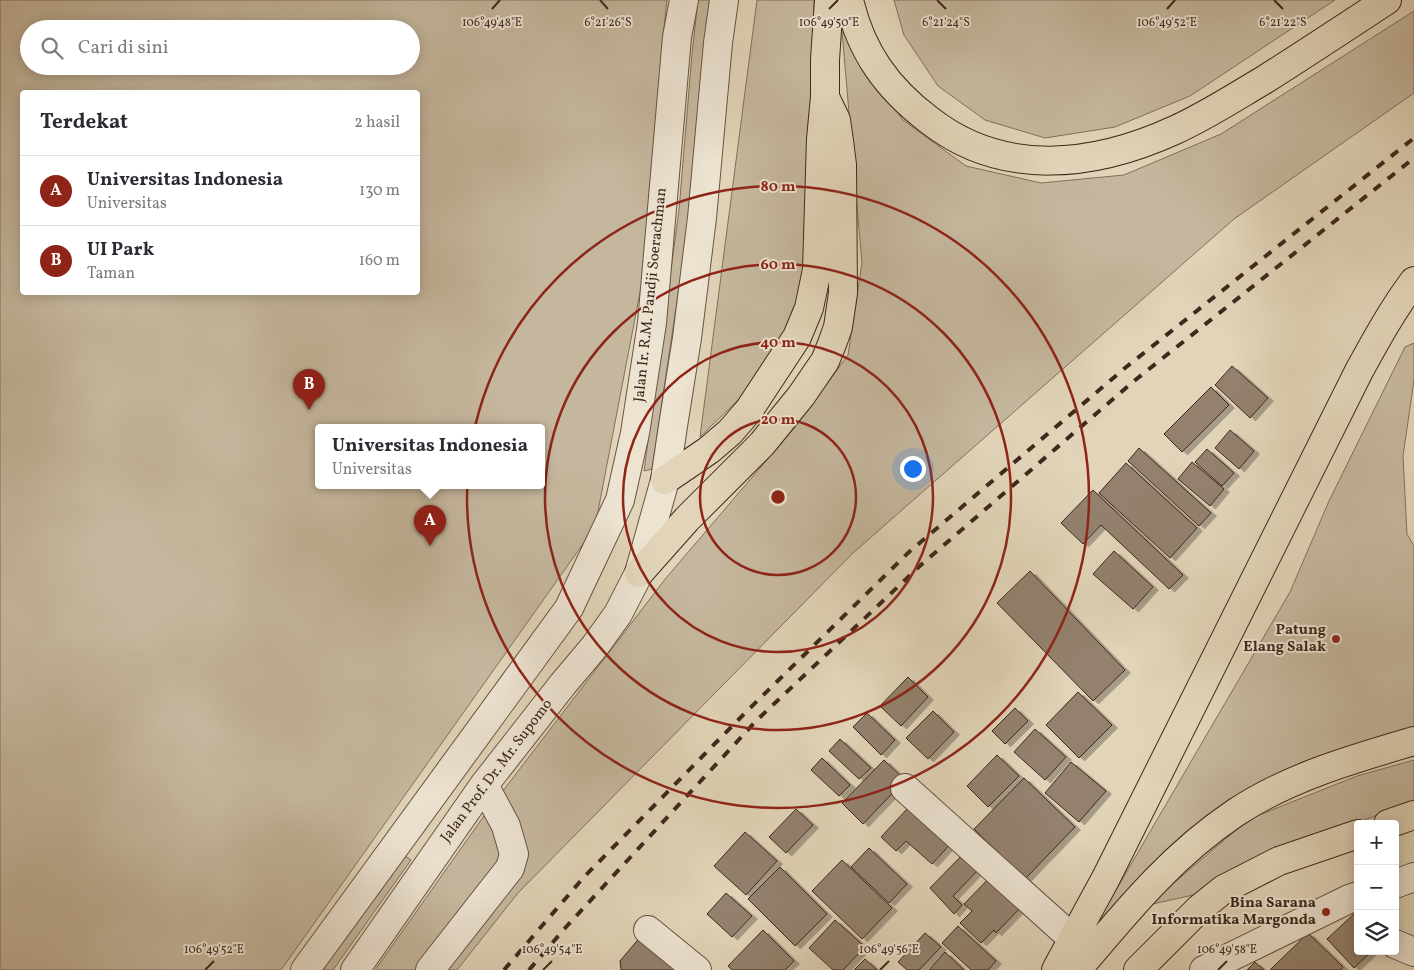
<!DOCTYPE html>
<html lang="id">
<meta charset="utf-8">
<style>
:root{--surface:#fff;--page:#f7f7f7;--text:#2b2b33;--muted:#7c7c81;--line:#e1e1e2;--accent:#8f2418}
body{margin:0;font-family:Vollkorn,serif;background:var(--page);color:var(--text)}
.controls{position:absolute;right:15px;bottom:15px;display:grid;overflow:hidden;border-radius:5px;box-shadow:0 2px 12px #0003}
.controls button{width:45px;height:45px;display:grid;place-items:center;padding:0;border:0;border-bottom:1px solid var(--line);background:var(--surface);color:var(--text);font:25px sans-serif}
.you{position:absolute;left:912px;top:468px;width:18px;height:18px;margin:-12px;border:4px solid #fff;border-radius:50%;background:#1a73e8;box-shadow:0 0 0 8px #1a73e833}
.badge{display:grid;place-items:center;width:32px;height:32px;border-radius:50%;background:var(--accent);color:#fff;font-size:16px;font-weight:700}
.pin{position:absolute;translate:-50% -41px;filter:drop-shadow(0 1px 2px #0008)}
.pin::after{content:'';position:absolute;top:26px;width:18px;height:15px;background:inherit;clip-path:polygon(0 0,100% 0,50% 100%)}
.popup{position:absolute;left:315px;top:424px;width:230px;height:65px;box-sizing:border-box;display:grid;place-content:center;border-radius:5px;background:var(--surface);filter:drop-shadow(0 1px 4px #0005);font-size:16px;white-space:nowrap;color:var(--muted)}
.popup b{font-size:19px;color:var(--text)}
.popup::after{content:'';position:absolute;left:50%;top:100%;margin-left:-10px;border:10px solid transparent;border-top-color:var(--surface)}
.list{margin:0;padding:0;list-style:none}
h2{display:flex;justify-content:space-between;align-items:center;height:65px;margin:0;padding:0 20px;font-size:21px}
h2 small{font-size:16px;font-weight:400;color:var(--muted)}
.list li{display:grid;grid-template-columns:32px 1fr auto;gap:15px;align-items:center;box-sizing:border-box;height:70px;padding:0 20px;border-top:1px solid var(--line)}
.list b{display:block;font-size:19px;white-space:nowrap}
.list p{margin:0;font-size:16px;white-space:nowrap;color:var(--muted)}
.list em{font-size:16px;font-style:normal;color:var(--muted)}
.icon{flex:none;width:28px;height:28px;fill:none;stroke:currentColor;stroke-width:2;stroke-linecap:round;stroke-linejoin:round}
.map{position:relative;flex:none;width:1414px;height:970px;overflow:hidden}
.search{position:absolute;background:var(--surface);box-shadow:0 2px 12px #0003;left:20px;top:20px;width:400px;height:55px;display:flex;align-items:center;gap:12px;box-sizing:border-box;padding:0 18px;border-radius:28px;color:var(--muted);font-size:19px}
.panel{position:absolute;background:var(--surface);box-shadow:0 2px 12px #0003;left:20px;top:90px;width:400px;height:205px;border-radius:5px}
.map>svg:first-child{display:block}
.green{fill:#c5b79e;stroke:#826f5e;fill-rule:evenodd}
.building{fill:#93816e;stroke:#3e271d;filter:url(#shadow)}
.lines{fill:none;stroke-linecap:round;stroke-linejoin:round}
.minor-casing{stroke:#675244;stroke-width:30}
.major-casing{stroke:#3e271d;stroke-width:30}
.minor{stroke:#ece3d1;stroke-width:28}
.major{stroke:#e1d4b8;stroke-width:28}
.rail{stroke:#3e271d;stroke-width:4;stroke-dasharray:9 9;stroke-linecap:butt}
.ticks{fill:none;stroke:#3e271d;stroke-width:2}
.ring{fill:none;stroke:#8f2418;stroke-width:2.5}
.poi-dot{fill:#8f2418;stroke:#ece3d1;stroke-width:2}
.labels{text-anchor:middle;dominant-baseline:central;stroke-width:4;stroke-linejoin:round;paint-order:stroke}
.street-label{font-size:15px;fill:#3e271d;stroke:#ece3d1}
.poi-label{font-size:15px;font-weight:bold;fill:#3e271d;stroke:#ece3d1;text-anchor:end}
.ticks-label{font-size:12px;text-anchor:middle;fill:#3e271d;stroke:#ece3d1;stroke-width:4;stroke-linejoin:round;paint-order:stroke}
.centre{fill:#8f2418;stroke:#ece3d1;stroke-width:2.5}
.ring-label{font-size:15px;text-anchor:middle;font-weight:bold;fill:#8f2418;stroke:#ece3d1;stroke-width:4;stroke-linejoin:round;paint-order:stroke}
</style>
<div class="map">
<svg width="1414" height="970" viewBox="0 0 1414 970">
<defs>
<filter id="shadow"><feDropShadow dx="5.5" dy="3" stdDeviation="0" flood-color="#0004"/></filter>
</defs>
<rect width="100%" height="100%" fill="#e1d4b8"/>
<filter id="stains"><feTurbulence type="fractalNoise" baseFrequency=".004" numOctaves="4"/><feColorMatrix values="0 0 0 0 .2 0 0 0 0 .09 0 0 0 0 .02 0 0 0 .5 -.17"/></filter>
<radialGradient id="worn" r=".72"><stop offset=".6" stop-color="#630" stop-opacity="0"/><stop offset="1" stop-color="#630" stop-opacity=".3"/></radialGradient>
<path class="green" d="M0,0H667L662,46L650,240L595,527L281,970H0ZM29,29H411V66H29ZM22,92H418V292H22ZM319,427H541V485H319Z
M698,0H710L690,214L652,469L644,471L679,210L692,54Z
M757,0H814L812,241L810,298L770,369L700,437Z
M894,0H1335L1190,96L1115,127L1045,138L985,120L938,86L904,35Z
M840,8L862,62L903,120L966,166L1041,183L1124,175L1221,134L1414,11V93L1234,219L853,553L518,893L457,970H375L486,813L666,578L796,426L848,355L862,263Z
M1414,343V380L1403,456L1407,534L1414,546V733L1308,765L1094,930L1095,926L1290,592L1329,501L1405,347Z
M1414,760V801L1354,824L1216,890L1148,905L1249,819L1357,776Z
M401,853L411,860L333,970H318Z"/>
<path class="building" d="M1232,366L1268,398L1250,418L1215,385Z
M1211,387L1229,405L1182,452L1164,434Z
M1230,430L1254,451L1239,469L1215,448Z
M1139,448L1211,513L1199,526L1128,461Z
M1207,449L1234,473L1222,486L1195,462Z
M1192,462L1224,489L1210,506L1178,479Z
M1126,463L1197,528L1170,558L1099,493Z
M1093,490L1183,575L1169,589L1101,525L1083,544L1061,523Z
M1114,551L1153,587L1133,609L1093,574Z
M1030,571L1125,670L1093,701L997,603Z
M908,677L928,697L901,726L880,706Z
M1078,692L1112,725L1079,758L1046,725Z
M1015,708L1028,721L1005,744L992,731Z
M933,711L954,732L928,759L906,738Z
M867,713L895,740L881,755L853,727Z
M1035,729L1066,757L1045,780L1014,752Z
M840,739L871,768L859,779L829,751Z
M997,755L1019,776L988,807L967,786Z
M822,758L850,785L839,796L811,770Z
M884,760L905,780L863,824L842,803Z
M1071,762L1106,791L1079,822L1045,793Z
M1024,778L1075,827L1025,879L974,829Z
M923,808L956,838L932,864L906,841L896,851L881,837L907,809L915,816Z
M796,809L813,825L786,853L769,837Z
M745,832L777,861L746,895L714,866Z
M869,848L907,884L889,903L851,867Z
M969,848L984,864L953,896L962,905L954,914L930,888Z
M842,860L892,908L862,939L812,891Z
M780,867L827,914L795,946L748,899Z
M996,871L1027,901L996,933L994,930L981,943L960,923L972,911L964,904Z
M726,893L752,916L732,937L707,914Z
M1357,911L1358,951H1372L1354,968L1327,939Z
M835,920L865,947L843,970H833L809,948Z
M958,926L996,961L988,970H971L942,943Z
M763,930L794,961L785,970H732L728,966Z
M925,933L941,947L919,970H907L898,962Z
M1308,933L1343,967L1341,970H1270Z
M641,936L682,970H621L620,961Z
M945,952L964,970H929Z
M865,959L877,970H854Z
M1255,962L1264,970H1247Z"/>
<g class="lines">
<g class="minor-casing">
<path id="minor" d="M905,788L1073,939
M1395,884L1414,877
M648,930L697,970
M1395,944L1414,952
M305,970L569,608L620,500L635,433L652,323L677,37L684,0
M355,970L484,785L563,684L595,646L618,614L639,573L665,480L673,426L687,338L702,218L718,43L724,0
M430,970L510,868L514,854L506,826L484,785
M1204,970L1349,899L1358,896"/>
</g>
<g class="major-casing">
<path id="major" d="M849,0C861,52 887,88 929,120C1003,178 1094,167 1175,130C1206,116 1235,97 1264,80C1305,54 1346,27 1387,0
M665,480L709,450L730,432L749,410L797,337L809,308L817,270L821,139L825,97V60L829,0
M639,573L687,519L762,444L801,396L825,361L832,344L838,327L843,293L842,165L839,141L836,120L825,97
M1388,824L1414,815
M1056,970L1106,878L1359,371C1376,340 1393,309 1414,281
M1077,970C1126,912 1171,856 1235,813C1289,777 1353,759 1414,741
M1138,970L1199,909L1224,889L1279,861L1358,834"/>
</g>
<use href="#minor" class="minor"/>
<use href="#major" class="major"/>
<path class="rail" d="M504,970L584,877L745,713L909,552L1125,368L1414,138
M529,970L566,927L757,720L922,564L1134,381L1414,158"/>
</g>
<path class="ticks" d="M600,0L608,9M937,0L946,9M1274,0L1283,9M492,9L500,0M829,9L838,0M1167,9L1175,0M205,970L214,961M543,970L552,961M880,970L889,961M1218,970L1227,961"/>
<g class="ring">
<circle cx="778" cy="497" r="78"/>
<circle cx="778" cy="497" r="155"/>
<circle cx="778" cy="497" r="233"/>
<circle cx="778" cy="497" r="311"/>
</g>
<g class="poi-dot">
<circle cx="1336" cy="639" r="5"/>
<circle cx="1326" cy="912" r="5"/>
</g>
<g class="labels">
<g class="street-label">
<text transform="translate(651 295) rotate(-84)">Jalan Ir. R.M. Pandji Soerachman</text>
<text transform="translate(497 771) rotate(-53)">Jalan Prof. Dr. Mr. Supomo</text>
</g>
<g class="poi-label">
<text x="1326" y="630">Patung<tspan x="1326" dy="17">Elang Salak</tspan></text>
<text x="1316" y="903">Bina Sarana<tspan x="1316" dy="17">Informatika Margonda</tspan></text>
</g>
</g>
<g class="ticks-label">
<text x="492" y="26">106°49'48"E</text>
<text x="608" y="26">6°21'26"S</text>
<text x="829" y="26">106°49'50"E</text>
<text x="946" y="26">6°21'24"S</text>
<text x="1167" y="26">106°49'52"E</text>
<text x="1283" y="26">6°21'22"S</text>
<text x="214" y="953">106°49'52"E</text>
<text x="552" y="953">106°49'54"E</text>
<text x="889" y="953">106°49'56"E</text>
<text x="1227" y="953">106°49'58"E</text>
</g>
<circle cx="778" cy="497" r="8" class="centre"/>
<g class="ring-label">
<text x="778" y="191">80 m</text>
<text x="778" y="269">60 m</text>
<text x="778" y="347">40 m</text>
<text x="778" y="424">20 m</text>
</g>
<rect width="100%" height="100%" filter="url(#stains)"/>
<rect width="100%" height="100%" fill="url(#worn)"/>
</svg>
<div class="controls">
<button>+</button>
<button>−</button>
<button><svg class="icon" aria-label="layers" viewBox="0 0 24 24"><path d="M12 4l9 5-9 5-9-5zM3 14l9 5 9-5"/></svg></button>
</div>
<div class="you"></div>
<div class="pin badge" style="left:430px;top:546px">A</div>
<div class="popup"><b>Universitas Indonesia</b>Universitas</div>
<div class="pin badge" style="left:309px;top:410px">B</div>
<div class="search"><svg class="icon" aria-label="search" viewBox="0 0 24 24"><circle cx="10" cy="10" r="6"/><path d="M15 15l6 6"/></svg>Cari di sini</div>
<section class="panel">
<h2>Terdekat<small>2 hasil</small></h2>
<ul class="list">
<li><span class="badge">A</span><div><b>Universitas Indonesia</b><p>Universitas</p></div><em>130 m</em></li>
<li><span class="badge">B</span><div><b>UI Park</b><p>Taman</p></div><em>160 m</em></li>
</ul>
</section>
</div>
